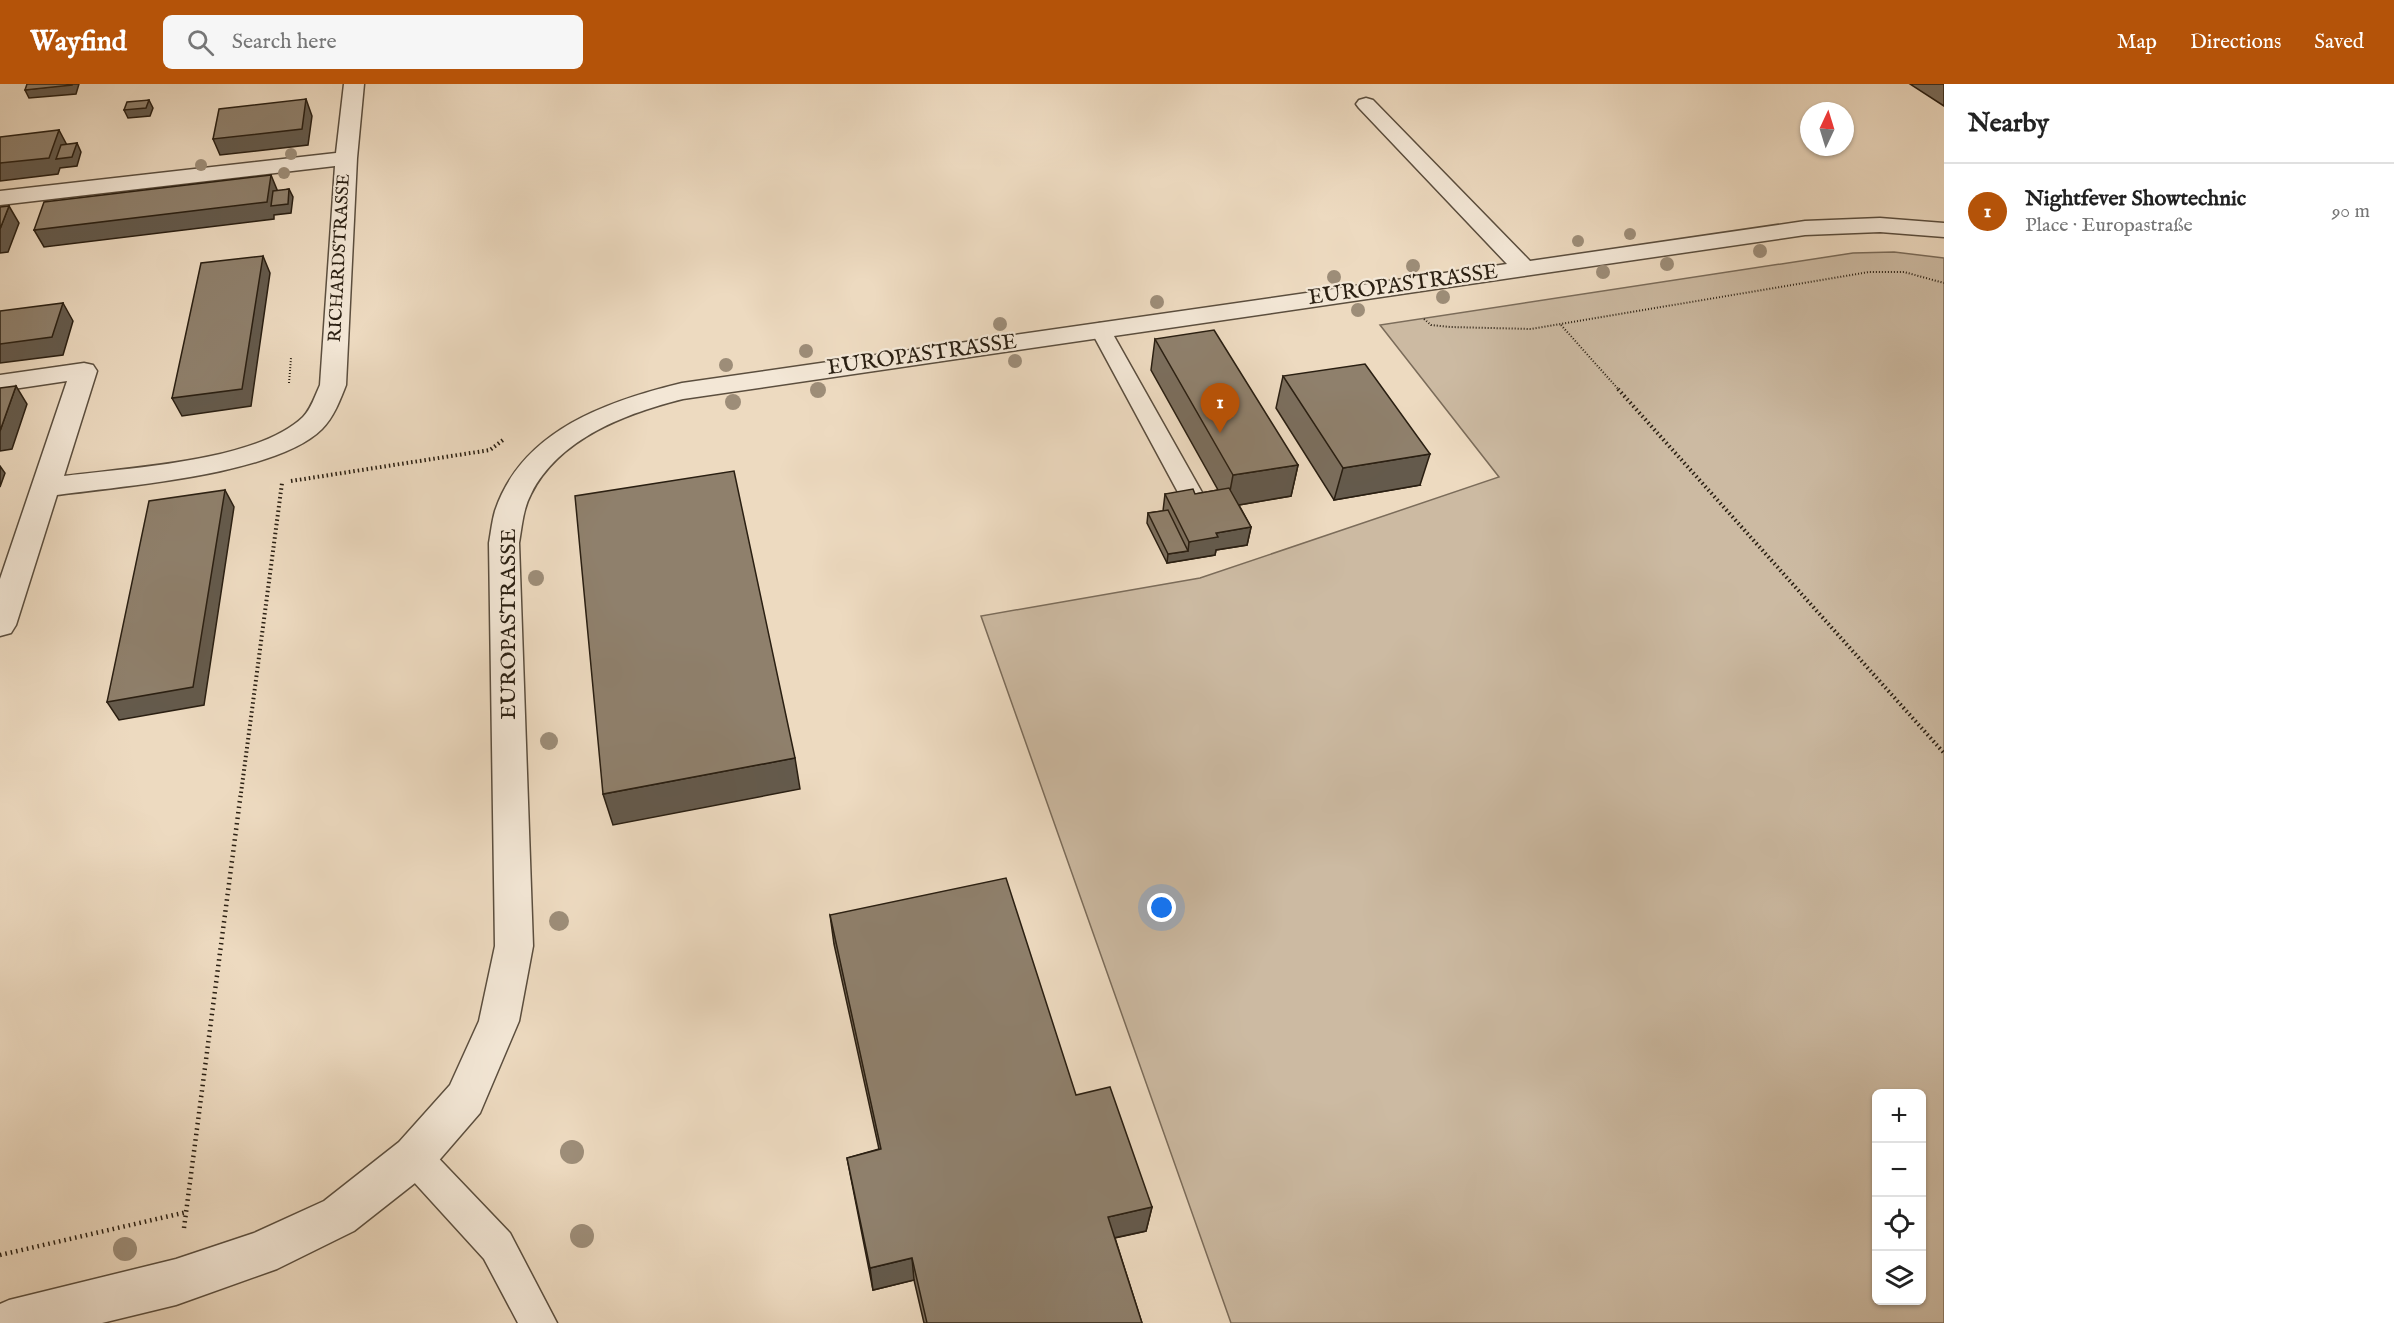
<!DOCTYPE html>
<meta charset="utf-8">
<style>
:root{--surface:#fff;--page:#f6f6f6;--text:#222;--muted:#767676;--line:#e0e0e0;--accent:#b45309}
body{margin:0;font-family:"IM FELL English",serif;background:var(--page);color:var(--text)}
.controls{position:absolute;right:18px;bottom:18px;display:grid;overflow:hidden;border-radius:9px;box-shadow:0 2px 4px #0004}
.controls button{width:54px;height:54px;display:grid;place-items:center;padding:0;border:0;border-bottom:2px solid var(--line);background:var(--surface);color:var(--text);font:30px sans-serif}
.compass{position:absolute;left:1800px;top:18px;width:54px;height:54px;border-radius:50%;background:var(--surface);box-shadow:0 2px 4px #0004;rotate:4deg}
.you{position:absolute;left:1162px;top:824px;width:21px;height:21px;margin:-15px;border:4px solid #fff;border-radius:50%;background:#1a73e8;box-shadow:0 0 0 9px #1a73e833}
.badge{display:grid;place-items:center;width:39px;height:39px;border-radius:50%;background:var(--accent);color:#fff;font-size:20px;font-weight:700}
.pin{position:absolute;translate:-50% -50px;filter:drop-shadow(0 2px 3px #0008)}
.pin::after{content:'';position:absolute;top:32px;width:21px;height:18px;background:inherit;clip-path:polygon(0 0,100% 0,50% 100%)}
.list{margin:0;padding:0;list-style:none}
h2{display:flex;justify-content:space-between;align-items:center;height:78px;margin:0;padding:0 24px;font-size:26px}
h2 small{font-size:20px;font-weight:400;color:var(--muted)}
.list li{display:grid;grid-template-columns:39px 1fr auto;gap:18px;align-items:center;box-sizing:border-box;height:96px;padding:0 24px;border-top:2px solid var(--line)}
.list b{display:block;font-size:22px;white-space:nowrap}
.list p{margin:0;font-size:20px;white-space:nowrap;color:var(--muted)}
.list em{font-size:20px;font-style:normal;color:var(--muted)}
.icon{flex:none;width:33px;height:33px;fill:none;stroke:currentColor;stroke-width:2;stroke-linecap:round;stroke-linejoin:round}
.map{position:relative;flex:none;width:1944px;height:1239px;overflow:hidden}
header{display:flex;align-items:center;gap:36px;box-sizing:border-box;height:84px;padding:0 30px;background:var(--accent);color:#fff}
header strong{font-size:28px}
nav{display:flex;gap:33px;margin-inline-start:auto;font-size:21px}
.search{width:420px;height:54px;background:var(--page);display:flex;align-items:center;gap:15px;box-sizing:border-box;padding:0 21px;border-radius:9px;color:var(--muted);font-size:22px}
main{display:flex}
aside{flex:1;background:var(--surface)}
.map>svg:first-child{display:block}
.green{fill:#ccbaa2;stroke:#7b6c5a;stroke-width:1.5;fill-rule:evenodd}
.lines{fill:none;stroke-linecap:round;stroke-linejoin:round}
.service-casing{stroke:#5b4e3e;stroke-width:3}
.minor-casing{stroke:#5b4e3e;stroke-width:3}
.path-far2{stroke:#2a1f12;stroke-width:2;stroke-dasharray:1 2;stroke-linecap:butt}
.path-far1{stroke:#2a1f12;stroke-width:4;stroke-dasharray:1.5 3;stroke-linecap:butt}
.path{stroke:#2a1f12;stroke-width:4.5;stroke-dasharray:1.5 4;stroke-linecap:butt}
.service{fill:#f3e7d6;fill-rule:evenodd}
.minor{fill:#f3e7d6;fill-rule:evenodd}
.tree{fill:#9d8d78}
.wall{fill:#7b6e5d;stroke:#2a1f12;stroke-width:1.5}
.shaded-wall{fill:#645a4c;stroke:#2a1f12;stroke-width:1.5}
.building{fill:#8f806c;stroke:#2a1f12;stroke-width:1.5}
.labels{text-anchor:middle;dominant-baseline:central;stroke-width:4.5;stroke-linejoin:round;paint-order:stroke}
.far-street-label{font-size:18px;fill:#2a1f12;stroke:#f3e7d6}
.street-label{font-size:22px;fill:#2a1f12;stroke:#f3e7d6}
</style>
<header>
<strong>Wayfind</strong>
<div class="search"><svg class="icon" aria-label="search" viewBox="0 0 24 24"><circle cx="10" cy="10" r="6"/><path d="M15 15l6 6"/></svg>Search here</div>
<nav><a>Map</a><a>Directions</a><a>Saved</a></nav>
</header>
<main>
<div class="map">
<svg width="1944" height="1239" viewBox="0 0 1944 1239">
<rect width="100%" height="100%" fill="#eddac0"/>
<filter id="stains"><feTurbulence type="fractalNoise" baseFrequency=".00333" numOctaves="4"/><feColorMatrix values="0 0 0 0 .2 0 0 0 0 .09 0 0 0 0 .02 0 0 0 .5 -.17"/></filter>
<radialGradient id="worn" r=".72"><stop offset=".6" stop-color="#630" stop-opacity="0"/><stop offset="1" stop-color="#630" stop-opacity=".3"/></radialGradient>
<path class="green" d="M1894,168L1944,174V1239H1231L981,532L1200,494L1499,393L1380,241L1853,169ZM1876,1010H1922V1216H1876Z"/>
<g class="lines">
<g class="service-casing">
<path id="service" d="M1100,239L1107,241L1110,245L1204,412L1200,417L1192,420L1184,417L1180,412L1090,245L1093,241Z
M414,1056L426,1061L510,1149L557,1239H518L484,1175L402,1085L397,1073L402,1061Z"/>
</g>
<g class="minor-casing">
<path id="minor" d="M344,0H364L357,74L346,301C340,316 334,333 322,345C276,391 122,402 57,411L16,541L11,549L0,552V495L67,297L0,307V291L84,279L93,281L97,287L64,392C126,384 256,378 303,333C311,325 315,312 320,301L335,82L0,121V107L336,69Z
M1366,14L1373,16L1530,177L1805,137L1880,134L1944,139V153L1880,148L1805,151L683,315C627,329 559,354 531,410C523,425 522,442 519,459L533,862L519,937L480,1029L429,1088L354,1147L277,1185L176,1221L102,1239H0V1220L9,1216L176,1175L254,1149L324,1117L399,1058L450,1001L479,937L495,862L489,459C491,448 492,437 495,427C522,346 608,317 682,299L1507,180L1359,24L1356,20L1359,16Z"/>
</g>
<path class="path-far2" d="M1424,235L1431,241L1450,243L1531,245L1869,188H1904L1944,199
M1561,241L1619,306
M289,299L291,274"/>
<path class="path-far1" d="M1618,305L1944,669
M291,397L490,366L503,356
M241,709L282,399"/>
<path class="path" d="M184,1144L241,708
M0,1171L187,1128"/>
<use href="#service" class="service"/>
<use href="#minor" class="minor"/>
</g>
<g class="tree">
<circle cx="291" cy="70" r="6"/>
<circle cx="201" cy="81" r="6"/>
<circle cx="284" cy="89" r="6"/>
<circle cx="1630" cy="150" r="6"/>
<circle cx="1578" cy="157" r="6"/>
<circle cx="1760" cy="167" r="7"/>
<circle cx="1667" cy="180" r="7"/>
<circle cx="1413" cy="182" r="7"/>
<circle cx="1603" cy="188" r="7"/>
<circle cx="1334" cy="193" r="7"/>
<circle cx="1443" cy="213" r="7"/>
<circle cx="1157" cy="218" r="7"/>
<circle cx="1358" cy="226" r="7"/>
<circle cx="1000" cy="240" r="7"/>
<circle cx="806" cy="267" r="7"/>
<circle cx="1015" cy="277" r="7"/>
<circle cx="726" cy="281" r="7"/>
<circle cx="818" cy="306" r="8"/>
<circle cx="733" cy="318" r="8"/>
<circle cx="536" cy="494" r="8"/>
<circle cx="549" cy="657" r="9"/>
<circle cx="559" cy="837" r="10"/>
<circle cx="572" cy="1068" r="12"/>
<circle cx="582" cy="1152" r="12"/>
<circle cx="125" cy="1165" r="12"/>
</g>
<path class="wall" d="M1910,0H1944V22Z
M1155,255L1298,381L1291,412L1239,421L1251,443L1247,461L1216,466L1215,471L1167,479L1147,439L1148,429L1163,427L1165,410H1195L1218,406L1151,286Z
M1283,292L1420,401L1334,416L1276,324Z
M830,831L1076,1011L1152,1123L1146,1147L1115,1154L1142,1239H924L914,1196L873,1206L847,1074L879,1065L834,860Z"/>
<path class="shaded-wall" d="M72,0H79L76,10L29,14L25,6Z
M306,15L312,32L308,61L220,71L213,55Z
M149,16L153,24L150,32L128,34L124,26Z
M59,46L68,63L77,59L81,68L77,82L60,84L58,90L0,97V79Z
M271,91L278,108L289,105L293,113L291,129L274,131V135L44,163L34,146Z
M9,122L19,139L8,168L0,169V145Z
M263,172L270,189L251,322L182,332L172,314Z
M63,219L73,237L63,271L0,279V260Z
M16,302L27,320L12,365L0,367V347Z
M1430,370L1420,401L1334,416L1343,384Z
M1298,381L1291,412L1227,423L1233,391Z
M0,382L5,389L0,403Z
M225,406L234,423L204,621L119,636L107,618Z
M1251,443L1247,461L1216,466L1215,471L1167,479L1168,470L1188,467L1189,458L1216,449Z
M795,674L800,705L613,741L603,710Z
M1152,1123L1146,1147L1104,1156L1108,1133Z
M912,1174L914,1196L873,1206L870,1184Z"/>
<path class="building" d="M27,0H72V1L25,6Z
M306,15L302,45L213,55L219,25Z
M149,16L146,24L124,26L127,18Z
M59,46L49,74L0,79V53Z
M77,59L72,73L56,75L61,61Z
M271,91L267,118L34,146L44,118Z
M289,105L288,120L271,122L273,107Z
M9,122L0,145V123Z
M263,172L242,305L172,314L201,179Z
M63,219L52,253L0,260V227Z
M1214,246L1298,381L1233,391L1155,255Z
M1365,280L1430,370L1343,384L1283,292Z
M16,302L0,347V304Z
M734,387L795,674L603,710L575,412Z
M1229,404L1251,443L1216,449L1218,453L1189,458L1165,410L1193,405L1195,410Z
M225,406L193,603L107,618L149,417Z
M1168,426L1188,467L1168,470L1148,429Z
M1006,794L1076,1011L1110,1003L1152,1123L1108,1133L1142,1239H927L912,1174L870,1184L847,1074L881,1065L830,831Z"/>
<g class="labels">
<g class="far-street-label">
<text transform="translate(340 174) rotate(-87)">RICHARDSTRASSE</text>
</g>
<g class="street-label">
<text transform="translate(1403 201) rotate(-8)">EUROPASTRASSE</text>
<text transform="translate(922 271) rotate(-8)">EUROPASTRASSE</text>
<text transform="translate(509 540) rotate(-90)">EUROPASTRASSE</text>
</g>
</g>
<rect width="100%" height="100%" filter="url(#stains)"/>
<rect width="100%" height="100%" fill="url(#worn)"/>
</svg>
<div class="controls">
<button>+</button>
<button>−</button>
<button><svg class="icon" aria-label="locate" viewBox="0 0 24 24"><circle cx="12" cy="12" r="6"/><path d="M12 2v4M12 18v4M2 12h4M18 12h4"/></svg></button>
<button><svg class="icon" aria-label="layers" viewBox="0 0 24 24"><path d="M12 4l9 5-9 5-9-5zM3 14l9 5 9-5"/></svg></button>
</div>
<svg class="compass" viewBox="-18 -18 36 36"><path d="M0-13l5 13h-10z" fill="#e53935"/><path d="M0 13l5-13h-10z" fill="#767676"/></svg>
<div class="you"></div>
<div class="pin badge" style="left:1220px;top:349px">1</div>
</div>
<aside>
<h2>Nearby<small></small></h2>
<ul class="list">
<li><span class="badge">1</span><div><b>Nightfever Showtechnic</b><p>Place · Europastraße</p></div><em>90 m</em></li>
</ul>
</aside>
</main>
